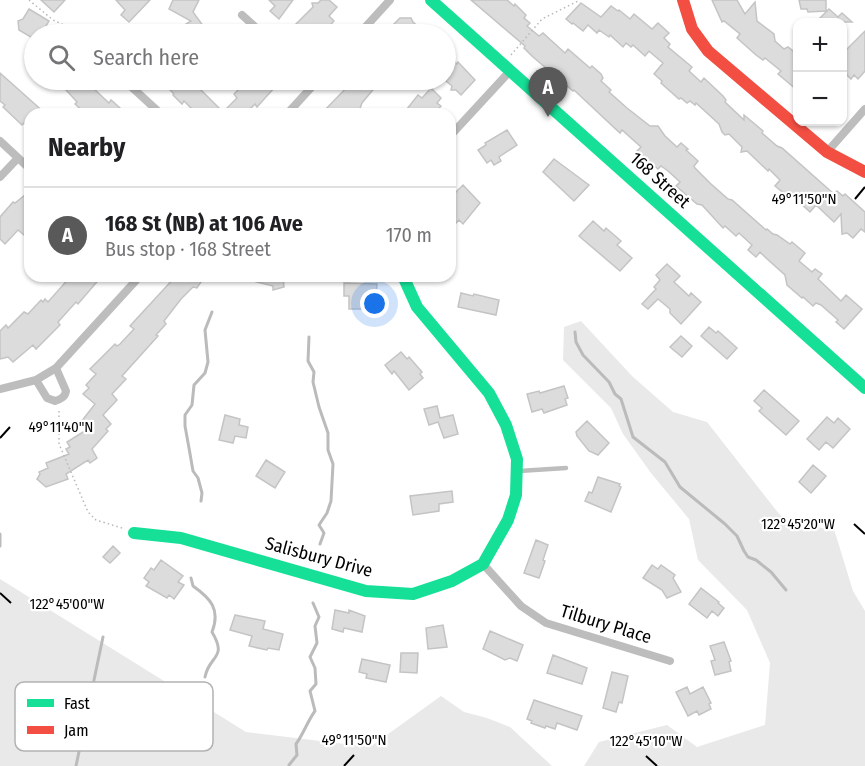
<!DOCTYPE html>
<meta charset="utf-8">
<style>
:root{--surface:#fff;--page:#f2f2f2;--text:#202124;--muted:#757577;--line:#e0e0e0;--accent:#595959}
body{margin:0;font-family:"Fira Sans Condensed",sans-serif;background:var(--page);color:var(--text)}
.controls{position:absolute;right:18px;top:18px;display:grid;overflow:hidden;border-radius:12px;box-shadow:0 2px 4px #0004}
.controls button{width:54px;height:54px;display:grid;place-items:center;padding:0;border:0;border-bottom:2px solid var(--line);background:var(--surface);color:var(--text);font:30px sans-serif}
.you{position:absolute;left:375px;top:304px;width:21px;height:21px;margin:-15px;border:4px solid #fff;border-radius:50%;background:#1a73e8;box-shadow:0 0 0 9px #1a73e833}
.badge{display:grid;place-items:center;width:39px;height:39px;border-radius:50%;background:var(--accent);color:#fff;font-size:20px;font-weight:700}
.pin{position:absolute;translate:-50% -50px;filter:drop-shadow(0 2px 3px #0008)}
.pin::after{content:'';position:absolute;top:32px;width:21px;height:18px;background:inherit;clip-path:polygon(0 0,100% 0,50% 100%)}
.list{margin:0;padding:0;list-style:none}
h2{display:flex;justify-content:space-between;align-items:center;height:78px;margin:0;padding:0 24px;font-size:26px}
h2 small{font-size:20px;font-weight:400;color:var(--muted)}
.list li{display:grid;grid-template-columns:39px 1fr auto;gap:18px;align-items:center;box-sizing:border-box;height:96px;padding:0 24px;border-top:2px solid var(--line)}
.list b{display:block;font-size:22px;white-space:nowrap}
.list p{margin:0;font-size:20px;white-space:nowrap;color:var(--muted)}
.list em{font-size:20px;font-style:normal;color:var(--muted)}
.icon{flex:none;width:33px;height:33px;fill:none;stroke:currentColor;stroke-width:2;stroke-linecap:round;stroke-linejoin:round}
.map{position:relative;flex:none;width:865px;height:766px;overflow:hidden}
.search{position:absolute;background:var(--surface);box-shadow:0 2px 4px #0004;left:24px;top:24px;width:432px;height:66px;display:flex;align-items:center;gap:15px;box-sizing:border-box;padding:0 21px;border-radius:33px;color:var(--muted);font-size:22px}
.panel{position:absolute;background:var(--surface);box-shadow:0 2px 4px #0004;left:24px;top:108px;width:432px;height:174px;border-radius:18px}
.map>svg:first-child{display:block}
.green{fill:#e9e9e9}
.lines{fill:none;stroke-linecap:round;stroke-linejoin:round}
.stream{stroke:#bbb;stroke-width:3}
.building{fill:#dcdcdc;stroke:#c4c4c4;stroke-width:1.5}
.path{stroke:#b8b8b8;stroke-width:1.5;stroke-dasharray:1.5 3;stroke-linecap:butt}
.lane{stroke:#bdbdbd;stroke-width:4.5}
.street{stroke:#bdbdbd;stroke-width:8}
.fast{stroke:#16e098;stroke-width:12}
.jam{stroke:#f24e42;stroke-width:12}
.ticks{fill:none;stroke:#000;stroke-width:2}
.labels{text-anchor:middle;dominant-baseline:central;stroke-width:4.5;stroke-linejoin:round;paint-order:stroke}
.street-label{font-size:18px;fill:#000;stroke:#fff}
.key{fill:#fff;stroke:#b2b2b2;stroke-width:1.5}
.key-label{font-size:16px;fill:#000}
.ticks-label{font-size:15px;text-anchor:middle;fill:#000;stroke:#fff;stroke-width:4.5;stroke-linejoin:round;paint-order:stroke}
</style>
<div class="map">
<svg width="865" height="766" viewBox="0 0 865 766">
<rect width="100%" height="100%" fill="#fff"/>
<path class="green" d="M581,321L632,376L673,412L707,422L787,524L834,529L853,591L865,611V766H584L599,742L667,725L697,747L765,725L770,663L747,610L698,560L689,519L651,473L623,434L611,408L563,360L564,327Z
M0,579L246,732L370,747L441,696L464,712L487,718L510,727L552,766H0Z"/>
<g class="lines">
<path class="stream" d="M575,332L576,342L583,355L609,382L615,394L621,399L633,437L665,462L680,487L725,524L737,536L744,551L748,557L756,560L771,572L786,590
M309,337L308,361L314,372L313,382L319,407L328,433V450L333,464L331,501L327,513L319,525L324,533L320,544
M201,501L202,493L198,478L193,471L189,448L185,426V415L192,405L194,385L205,373L208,362L205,330L212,312
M0,534V546
M191,578L193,586C210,598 221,609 212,632C228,659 209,655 205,677
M289,765L297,755L296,744C304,733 307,722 315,711L310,691L316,684L315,668L310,657L317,643L315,626L319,617L313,603
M76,766L103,637"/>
</g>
<path class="building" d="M41,0H65L54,12Z
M116,0H150L129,22L121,15L125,10Z
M173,0H199L193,12L209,34H185L180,28L191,21L169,9Z
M269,0H293L279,19L270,11L275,6Z
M321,0H329L337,7L329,16L334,21L322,34H297L291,29L313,7L312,3H318Z
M471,0H507L514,6L515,4L526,15L524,18L530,23L527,26L539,36L543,33L565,53L568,49L590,68L592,66L601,74L603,78L601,81L611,90L609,92L627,108L650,126H658L665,136L677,147L681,143L688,149L686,150L698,161L694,166L695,168L711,184L728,199L732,200L766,230L767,229L773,234L777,235L790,244L792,242L805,253L799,261L812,272L815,269L822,274L818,279L841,301L846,295L862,309L844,329L836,322L838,320L821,305L816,303L813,306L803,297L802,298L787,285L785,275L766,258L760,252L756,257L748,250L752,245L739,233L736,236L725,226L723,228L702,205L697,204L676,186L680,182L668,171L661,166L658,169L637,151L641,147L622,130L620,133L574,90L573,91L533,57L524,48L525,46Z
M712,0H737L745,14L755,2L757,21L774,34L775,41L784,49L788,47L798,55V91L778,74L781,71L765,58L763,60L756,55L737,38L740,34L724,21L722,22Z
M799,0H826V11L808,12L807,9H801Z
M581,3L601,17L611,6L618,11L619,10L630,19L634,14L652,29L658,23L669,33L664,38L670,44L668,47L692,67L689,71L701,82L704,78L723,96L726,100L725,102L744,120V115L763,131L762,133L777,146L782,148L834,194L837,191L843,196L845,194L865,212V232L861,229L853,238L847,233L842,234L841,214L834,222L816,205L810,212L788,192L785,194L775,186L780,180L769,169L768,171L747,151L741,152L742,147L729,134L725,135L722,132L719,124L696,103L695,105L690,101L687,103L681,98L679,99L661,83L662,81L654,74L663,63L650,52L649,51L645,56L633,45L631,47L626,43L623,47L610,35L609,37L599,30L597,33L588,25L583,31L573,23L572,24L566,19Z
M29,9L49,21L43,31L41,30L38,34H34V39L19,30L18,21L23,19Z
M829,9L838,17L842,13L852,22H816Z
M400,18H411L413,22L426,34H395L389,29Z
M865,31V71L858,79L854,75L851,79L843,71L844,52Z
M446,54L457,64L458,62L475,80L461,95L456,90H451L452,86L446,81Z
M0,73L46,114H30V128L24,123L22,125L3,107L5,105L0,101Z
M57,80H92L97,84L93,88L109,103L111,100L120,108L114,114H86L75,104L77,102Z
M161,80H191L223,112L237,98L234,94L248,80H278L275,83L277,85L265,98L257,107L255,104L245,114H197L184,101L182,104L173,95L174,94L168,88L170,87Z
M354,80H381L362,103L359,111L353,114H321Z
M431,88L441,98L437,103L441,106L434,114H403L418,95L422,98Z
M507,130L517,145L499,157L501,161L494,165L491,160L487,163L478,150L486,145L485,143Z
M554,159L589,185L574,201L543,172Z
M463,185L480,203L463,224L459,220L450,229V198Z
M25,195L30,200V240L18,230L5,244L0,239V217L13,202L15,203Z
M593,221L604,231L606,228L621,241L617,245L632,258L620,271L579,236Z
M667,264L680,276L674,282L689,296L691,293L701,302L681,324L670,313V309L658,299L648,309L642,304L656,289L654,287L660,280L656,275Z
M71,276H102L78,304L76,302L58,322L60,325L36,349L33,345L13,362L8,357L0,359V331L6,325L8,328L24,312L28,314L41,300L43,302L45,299L48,302Z
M176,276H205L197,288L193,287L181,299L164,321L166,324L156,335L158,336L122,376L126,379L112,394L117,400L103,415L111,424L106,429L108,431L92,449L97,458L90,463L88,460L66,474L68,479L46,487L37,479L40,474L39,472L48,468L46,463L69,454L66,449L70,447L67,442L88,429L81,422L95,404L83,394L89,388L86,385L96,374L90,369L115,344L117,346L120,344L134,329L130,326Z
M245,276H283L284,287L273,290V286L245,279Z
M344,283L377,284L376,296H365V309H349V296H344Z
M461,293L473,296L474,294L499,300L496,315L458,307Z
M709,327L716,333L718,331L737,348L727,359L701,336Z
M681,336L692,346L682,357L670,347Z
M401,352L407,359L409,357L422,372L420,374L423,378L409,390L394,371L392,374L385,365Z
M564,386L568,398L565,399L567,405L544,413L542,409L532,412L527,394L539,391L540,393Z
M764,390L799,421L786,435L759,411L762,408L754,401Z
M437,406L440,418L453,415L458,434L444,438L438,422L429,425L424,409Z
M225,415L240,419L239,425L248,427L246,438L235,436L233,443L219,440Z
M827,417L834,423L838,418L850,429L833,448L826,442L819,450L807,439Z
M587,421L609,443L598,455L589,451L577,436L576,432Z
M266,460L285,472L275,488L256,476Z
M813,465L826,476L811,493L799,482Z
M598,477L620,484L619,486L621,487L611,512L585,501L589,492L592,493Z
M452,491L453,502L439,504V511L413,515L410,496Z
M536,540L548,545L543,560L545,561L539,578L524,573Z
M113,546L120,553L110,563L103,557Z
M161,560L183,576L178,582L184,585L174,599L169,595L167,598L146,586L149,582L144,578L151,568L154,570Z
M652,565L658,569L661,565L675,575L673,578L681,592L667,598L662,590L643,578Z
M701,588L719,602L718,603L724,608L718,616L712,611L707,618L689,604Z
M335,610L349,613V610L365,616L362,632L344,628L343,632L332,629Z
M235,615L265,621L263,629L283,634L279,650L268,648L267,650L249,646L252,636L230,630Z
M443,625L447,647L428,649L426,628Z
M490,631L523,645L517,661L510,658L505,660L483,649Z
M724,642L731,661L729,662L731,671L715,675L711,661L715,660L710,646Z
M401,653H418L417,673L400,672Z
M553,655L587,668L582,684L547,673Z
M362,659L390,665L386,682L366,678L367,674L359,672Z
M612,672L628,676L622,703L619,702L616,712L603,708Z
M687,687L690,694L703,687L711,703L709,704L711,709L699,715L697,711L688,716L676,692Z
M534,700L582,716L577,730L557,723L555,729L546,726L545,728L531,723L532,721L527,719Z"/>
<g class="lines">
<path class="path" d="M29,0L53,20L77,31L78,34
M511,55L542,19L580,0
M59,411V444L88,512L96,520L125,529"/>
<path class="lane" d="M519,471L566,468"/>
<path class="street" d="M242,15L263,34
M359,34L390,0
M124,80L161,114
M287,114L318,80
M450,136L510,71
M0,141L30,169
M827,152L865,109
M0,177L18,158
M36,380L47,398L55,401C61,399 65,397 66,391L56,368
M0,389L36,380L56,368L140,276
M483,564L521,606L546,623L670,661"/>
<path class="fast" d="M431,0L865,388
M134,533L181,538L366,591L413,594L452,581L483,564L508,520L516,495L517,459L506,425L489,393L417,307L403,276"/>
<path class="jam" d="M683,0L692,29L708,51L827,152L865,172"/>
</g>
<path class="ticks" d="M855,199L865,187M0,438L10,427M854,524L865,534M0,593L11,603M646,756L657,766M344,766L354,755"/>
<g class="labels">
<g class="street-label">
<text transform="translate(660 180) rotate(42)">168 Street</text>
<text transform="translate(319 557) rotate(15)">Salisbury Drive</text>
<text transform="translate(606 624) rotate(17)">Tilbury Place</text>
</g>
</g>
<rect x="15" y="682" width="198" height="69" rx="9" class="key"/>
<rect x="27" y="699" width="27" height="8" fill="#16e098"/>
<rect x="27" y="726" width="27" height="8" fill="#f24e42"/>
<g class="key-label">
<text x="64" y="709">Fast</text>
<text x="64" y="736">Jam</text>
</g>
<g class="ticks-label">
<text x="804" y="204">49°11'50"N</text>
<text x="61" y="432">49°11'40"N</text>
<text x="798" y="529">122°45'20"W</text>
<text x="67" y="609">122°45'00"W</text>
<text x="354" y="745">49°11'50"N</text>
<text x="646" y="746">122°45'10"W</text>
</g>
</svg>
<div class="controls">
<button>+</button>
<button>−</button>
</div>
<div class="you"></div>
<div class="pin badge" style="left:548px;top:117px">A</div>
<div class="search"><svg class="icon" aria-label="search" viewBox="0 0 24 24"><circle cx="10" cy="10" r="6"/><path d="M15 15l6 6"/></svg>Search here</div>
<section class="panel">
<h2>Nearby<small></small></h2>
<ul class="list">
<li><span class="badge">A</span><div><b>168 St (NB) at 106 Ave</b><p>Bus stop · 168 Street</p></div><em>170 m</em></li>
</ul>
</section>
</div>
